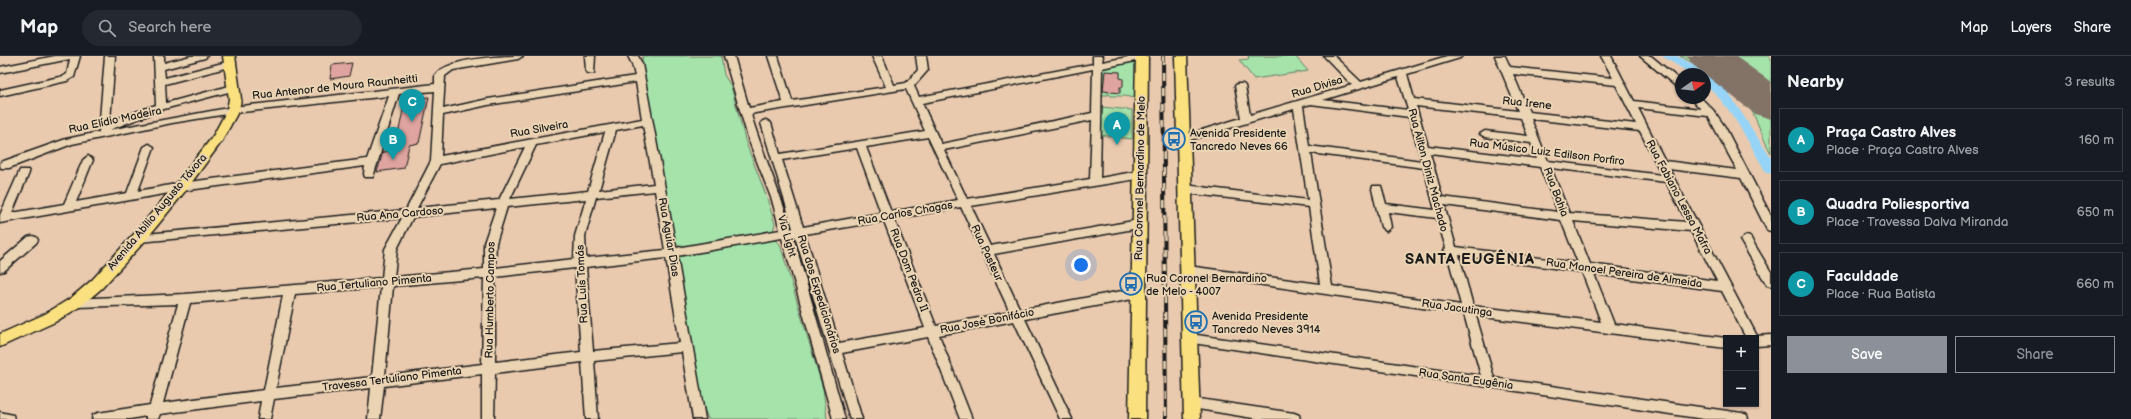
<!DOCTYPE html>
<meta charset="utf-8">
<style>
:root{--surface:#171b24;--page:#242831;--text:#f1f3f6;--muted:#9ea1a6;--line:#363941;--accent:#8c9099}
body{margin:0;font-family:"Balsamiq Sans",sans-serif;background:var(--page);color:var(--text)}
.controls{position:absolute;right:12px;bottom:12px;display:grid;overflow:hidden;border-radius:0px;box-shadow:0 1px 3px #0004}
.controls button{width:36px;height:36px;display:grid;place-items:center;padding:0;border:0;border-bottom:1px solid var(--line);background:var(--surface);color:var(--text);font:20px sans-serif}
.compass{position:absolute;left:1675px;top:12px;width:36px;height:36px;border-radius:50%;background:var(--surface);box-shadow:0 1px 3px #0004;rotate:76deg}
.you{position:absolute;left:1081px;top:209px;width:14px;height:14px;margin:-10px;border:3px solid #fff;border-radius:50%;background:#1a73e8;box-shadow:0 0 0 6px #1a73e833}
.badge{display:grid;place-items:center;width:26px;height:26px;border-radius:50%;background:var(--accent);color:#fff;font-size:13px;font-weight:700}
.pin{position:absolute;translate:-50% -33px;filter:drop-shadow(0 1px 2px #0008)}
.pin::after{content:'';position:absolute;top:21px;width:14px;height:12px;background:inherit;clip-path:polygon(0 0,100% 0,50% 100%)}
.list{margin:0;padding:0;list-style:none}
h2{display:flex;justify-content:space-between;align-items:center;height:52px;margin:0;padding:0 16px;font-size:17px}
h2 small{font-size:13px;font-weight:400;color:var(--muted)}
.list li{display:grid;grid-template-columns:26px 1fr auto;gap:12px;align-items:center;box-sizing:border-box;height:64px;margin:0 8px 8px;padding:0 8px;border:1px solid var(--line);border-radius:0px}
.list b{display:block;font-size:15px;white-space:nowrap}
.list p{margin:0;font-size:13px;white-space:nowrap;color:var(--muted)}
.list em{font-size:13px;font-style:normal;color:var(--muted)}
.actions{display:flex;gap:8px;padding:12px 16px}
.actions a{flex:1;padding:9px 0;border:1px solid var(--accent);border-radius:0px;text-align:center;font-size:14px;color:var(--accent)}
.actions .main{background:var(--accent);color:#fff}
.icon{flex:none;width:22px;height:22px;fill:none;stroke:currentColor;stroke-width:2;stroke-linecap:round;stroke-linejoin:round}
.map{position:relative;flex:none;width:1771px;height:363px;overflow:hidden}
header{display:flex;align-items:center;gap:24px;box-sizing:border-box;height:56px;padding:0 20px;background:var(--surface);border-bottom:1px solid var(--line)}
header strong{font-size:19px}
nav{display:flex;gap:22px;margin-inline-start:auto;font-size:14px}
.search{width:280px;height:36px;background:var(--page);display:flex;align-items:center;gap:10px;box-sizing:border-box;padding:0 14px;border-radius:22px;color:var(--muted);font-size:15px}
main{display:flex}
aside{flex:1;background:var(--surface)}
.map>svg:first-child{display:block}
.green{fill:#a5e3ab;stroke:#608064}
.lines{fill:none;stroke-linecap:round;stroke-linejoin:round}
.river{fill:#96d4f7;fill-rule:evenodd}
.runway{fill:#827366;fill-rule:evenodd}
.building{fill:#dfa49f;stroke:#1c1c1c}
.minor-casing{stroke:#1c1c1c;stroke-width:3}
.major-casing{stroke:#1c1c1c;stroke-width:3}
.minor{fill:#ebd4b3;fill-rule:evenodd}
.major{fill:#fbe080;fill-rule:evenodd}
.rail-casing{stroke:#1c1c1c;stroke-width:4}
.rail{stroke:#ebd4b3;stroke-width:2.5;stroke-dasharray:8;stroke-linecap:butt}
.labels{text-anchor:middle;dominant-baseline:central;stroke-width:4;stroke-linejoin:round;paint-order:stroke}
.street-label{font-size:11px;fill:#1c1c1c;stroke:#ebd4b3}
.poi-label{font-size:11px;fill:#1c1c1c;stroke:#ebd4b3;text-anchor:start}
.district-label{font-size:15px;font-weight:bold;letter-spacing:1px;fill:#1c1c1c;stroke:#ebd4b3}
</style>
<header>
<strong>Map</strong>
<div class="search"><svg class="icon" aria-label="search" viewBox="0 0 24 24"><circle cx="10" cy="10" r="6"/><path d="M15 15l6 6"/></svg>Search here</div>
<nav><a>Map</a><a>Layers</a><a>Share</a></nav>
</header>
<main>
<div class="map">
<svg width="1771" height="363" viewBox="0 0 1771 363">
<rect width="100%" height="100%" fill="#e9caaf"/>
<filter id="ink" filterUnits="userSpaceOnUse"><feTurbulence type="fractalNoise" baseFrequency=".025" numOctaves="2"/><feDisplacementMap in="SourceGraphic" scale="8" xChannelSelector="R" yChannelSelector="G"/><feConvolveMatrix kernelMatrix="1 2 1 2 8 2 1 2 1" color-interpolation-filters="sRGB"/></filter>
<g filter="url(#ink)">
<path class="green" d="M643,0H721L724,19L731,30L746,87L766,139L775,168L773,175L683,191L674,187L642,4Z
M1248,0H1295L1308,15L1254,23L1239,4L1249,3Z
M1680,0H1696L1771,58V97C1762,82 1758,64 1748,49C1733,27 1703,13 1680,0Z
M1723,0H1769L1771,2V36Z
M1136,4L1138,43L1125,40H1111L1108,37V39H1098L1099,12Z
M1101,51L1132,54V83L1100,79Z
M771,184H776L780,188L823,333L827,363H708L699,338L676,201Z"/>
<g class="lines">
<path class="river" d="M1662,0H1677L1704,15L1726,33L1771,102V118L1766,116C1748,86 1732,51 1705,28V18H1691Z"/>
<path class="runway" d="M1687,0H1735L1771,26V63L1755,58L1693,9Z"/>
</g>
<path class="building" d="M352,7L349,20L330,23L332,9Z
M1105,15L1120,16V22L1123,23V31H1120V37L1103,35Z
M429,41L419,87L409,89L404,112L377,116L383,96L395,94L405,44Z"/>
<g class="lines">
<g class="minor-casing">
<path id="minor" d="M55,0H80L74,21L67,25L0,40V34L64,20L67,18L70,3L0,17V11Z
M105,0H115L110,65L156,49L154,0H164V7L191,0H207L205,2L164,13L165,22L230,5L235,8L233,10L165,28L166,47L233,29L238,32L236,34L164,53L109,74L233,51L435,28V19C448,2 502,0 523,0L518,3L453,14L445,20L443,53L488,43L635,20L632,8L628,0H638L642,8L676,192L780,174L772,144L749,85L724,0H734L749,52L783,46L768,0H778L792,45L886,31L872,0H882L894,29L906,27L918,14L916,0H926L928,14L914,30L919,41L1093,8V0H1103L1102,6L1133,0H1146L1145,3L1102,12L1100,122L1139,115L1143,116L1144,119L1143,122L971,150L990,190L1139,164L1144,168L1139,172L994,198L1020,254L1138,232L1142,234L1144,237L1142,240L1138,242L1025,263L1072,363H1060L1014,265L939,279L972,363H960L928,281L842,297L862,363H850L795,180H793L845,363H833L782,182L677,200L705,363H693L682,296L594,305L598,363H586L582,306L495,317L494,363H482V318L384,330L380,363H368L371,332L274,343L270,363H258L261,345L160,358L158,363H146V360L130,363H92L93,359L98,357L150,349L178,248L76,251L72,249L70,246L72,243L185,238L382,222L385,193L402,162L139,186L135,185L133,182L135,179L406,154L431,105L435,35L399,38L373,121H365L364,118L365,110L181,135L0,167V159L20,114H28L29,117L12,157L64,148L83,104L88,100L93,104L76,146L127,137L144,91L149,88L154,91L138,135L181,127L367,103L389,40L233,57L172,67L72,88L9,112H1L0,109L1,106L66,83L99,76ZM1093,13L1092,57L941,88L922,47ZM636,26L642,63L441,100L443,59L488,49ZM906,33L925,75L780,98L771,67L766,64L763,65L761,67L793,172L791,173C779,134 763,98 751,59L755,57ZM1092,64L1090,123L967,143L944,94ZM643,69L654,128L599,134L616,74ZM605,76L588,135L510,143L536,89ZM928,81L958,144L891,156L866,91ZM525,91L499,144L417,152L440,108ZM857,92L881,157L803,171L782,104ZM655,135L665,194L586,202L585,180L596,141ZM586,143L575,180L574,203L495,212L496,187L507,151ZM961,151L1010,256L936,270L894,163ZM496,152L484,187V213L394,221L397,193L413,161ZM884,165L925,272L839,287L805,178ZM666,202L680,287L593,295L586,211ZM575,212L581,296L495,306V221ZM484,222L482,308L385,320L393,230ZM381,231L372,321L276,332L295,238ZM283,239L264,334L163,347L190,247Z
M585,0H595L594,17H588L586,15Z
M1324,0H1334L1361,26L1447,0H1462L1460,2L1407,18L1414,43L1518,55L1495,0H1505L1510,11L1613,22L1601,0H1611L1634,45L1701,53L1690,42H1701L1714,55L1725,71L1771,160V175L1767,174L1741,122L1669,113L1757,280L1771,279V289L1756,290V282H1746L1722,235L1594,218L1614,268L1726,282V292L1476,260L1494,322L1742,357L1747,359L1748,363H1704L1186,286L1184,283L1186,280L1190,278L1481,320L1464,258L1188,218L1184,217L1182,214L1184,211L1188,210L1320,228L1309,151L1185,137L1180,133L1185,129L1308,144L1294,53L1183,86L1178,83L1179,81L1241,62L1235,30L1237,28H1243L1245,30L1250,59L1352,29ZM1513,18L1616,29L1636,68L1529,56ZM1398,21L1408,54L1323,44ZM1311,48L1409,61L1422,105L1309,90L1303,50ZM1416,50L1521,62L1528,80L1485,75L1480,78L1485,81L1531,87L1537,103L1428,90ZM1638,52L1708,60L1737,114L1665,105ZM1531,63L1640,75L1662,119L1548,105ZM1311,97L1424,112L1435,154L1386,148L1381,130H1373L1372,133L1381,171L1386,175L1391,171L1388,156L1437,162L1446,192L1444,194L1447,197L1461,249L1332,230ZM1430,97L1540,111L1558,156L1442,141ZM1551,112L1666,126L1687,166L1569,157ZM1444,149L1561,164L1578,207L1456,191ZM1573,165L1691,175L1717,225L1590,208ZM1459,199L1582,216L1601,266L1473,250Z
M1640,0H1651L1681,25V33L1678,32Z
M32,180L36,181L38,184L36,187L4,215L0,216V205L28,181Z
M1746,180L1750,181L1771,216V230L1767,229L1740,184Z
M1192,342L1294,357L1299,359L1300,363H1259L1192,352L1188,351L1186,347L1188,343Z
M0,356L13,359L14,363H0Z"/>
</g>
<g class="major-casing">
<path id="major" d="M223,0H235L241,43L239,54L222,85L186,134L144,186L102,232L81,250L55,266L0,291V278L45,258L71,242L92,224L134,178L176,128L213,80L227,54L229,43Z
M1136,0H1148L1145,363H1129Z
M1175,0H1187L1200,363H1184Z"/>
</g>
<use href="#minor" class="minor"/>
<use href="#major" class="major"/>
<g class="rail-casing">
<path id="rail" d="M1163,0L1166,363"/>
</g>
<use href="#rail" class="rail"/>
</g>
</g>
<defs>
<g id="bus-ring" transform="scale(1.15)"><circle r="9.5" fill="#ebd4b3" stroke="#1f6fb2" stroke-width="1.5"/><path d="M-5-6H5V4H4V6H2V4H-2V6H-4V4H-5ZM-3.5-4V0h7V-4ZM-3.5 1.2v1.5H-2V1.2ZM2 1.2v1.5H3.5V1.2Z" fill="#1f6fb2"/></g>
</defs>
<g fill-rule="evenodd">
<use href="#bus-ring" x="1174" y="83"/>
<use href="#bus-ring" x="1131" y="228"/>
<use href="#bus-ring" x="1196" y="266"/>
</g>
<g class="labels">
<g class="street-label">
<text transform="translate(335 31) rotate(-6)">Rua Antenor de Moura Raunheitti</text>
<text transform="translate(1317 31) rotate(-17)">Rua Divisa</text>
<text transform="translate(1527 47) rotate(6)">Rua Irene</text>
<text transform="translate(115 64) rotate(-12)">Rua Elídio Madeira</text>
<text transform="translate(539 73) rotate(-10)">Rua Silveira</text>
<text transform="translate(1547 96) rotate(7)">Rua Músico Luiz Edilson Porfiro</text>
<text transform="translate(1428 114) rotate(75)">Rua Ailton Diniz Machado</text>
<text transform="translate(1140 122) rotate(-89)">Rua Coronel Bernardino de Melo</text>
<text transform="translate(1556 136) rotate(69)">Rua Bahia</text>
<text transform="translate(1679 141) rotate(62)">Rua Fabiano Lessa Mafra</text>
<text transform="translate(157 156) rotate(-50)">Avenida Abílio Augusto Távora</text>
<text transform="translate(905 157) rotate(-10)">Rua Carlos Chagas</text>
<text transform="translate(400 158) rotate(-5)">Rua Ana Cardoso</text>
<text transform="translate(787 180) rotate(74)">Via Light</text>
<text transform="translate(669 181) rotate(80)">Rua Aguiar Dias</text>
<text transform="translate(987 197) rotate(65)">Rua Pasteur</text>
<text transform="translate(909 214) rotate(69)">Rua Dom Pedro II</text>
<text transform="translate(1624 217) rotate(8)">Rua Manoel Pereira de Almeida</text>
<text transform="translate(374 227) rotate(-5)">Rua Tertuliano Pimenta</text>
<text transform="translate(582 228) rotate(-93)">Rua Luís Tomás</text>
<text transform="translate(819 238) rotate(73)">Rua dos Expedicionários</text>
<text transform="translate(490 244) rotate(-89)">Rua Humberto Campos</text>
<text transform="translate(1457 252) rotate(8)">Rua Jacutinga</text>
<text transform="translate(987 265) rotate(-11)">Rua José Bonifácio</text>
<text transform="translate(392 323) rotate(-7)">Travessa Tertuliano Pimenta</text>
<text transform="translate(1466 323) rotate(8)">Rua Santa Eugênia</text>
</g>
<g class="poi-label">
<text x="1190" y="77">Avenida Presidente<tspan x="1190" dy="13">Tancredo Neves 66</tspan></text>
<text x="1146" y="222">Rua Coronel Bernardino<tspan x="1146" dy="13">de Melo - 4007</tspan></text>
<text x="1212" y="260">Avenida Presidente<tspan x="1212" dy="13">Tancredo Neves 3914</tspan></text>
</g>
<g class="district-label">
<text x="1470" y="203">SANTA EUGÊNIA</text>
</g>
</g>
</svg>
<div class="controls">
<button>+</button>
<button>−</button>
</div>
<svg class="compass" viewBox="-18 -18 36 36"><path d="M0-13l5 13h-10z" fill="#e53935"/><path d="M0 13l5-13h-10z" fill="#9ea1a6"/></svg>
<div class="you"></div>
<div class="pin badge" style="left:1117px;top:89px;background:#0f9aa8">A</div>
<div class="pin badge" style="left:393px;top:104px;background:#0f9aa8">B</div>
<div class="pin badge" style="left:412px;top:66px;background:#0f9aa8">C</div>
</div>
<aside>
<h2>Nearby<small>3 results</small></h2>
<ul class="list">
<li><span class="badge" style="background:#0f9aa8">A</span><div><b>Praça Castro Alves</b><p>Place · Praça Castro Alves</p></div><em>160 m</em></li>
<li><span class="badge" style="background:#0f9aa8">B</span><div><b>Quadra Poliesportiva</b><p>Place · Travessa Dalva Miranda</p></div><em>650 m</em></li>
<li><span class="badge" style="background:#0f9aa8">C</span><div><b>Faculdade</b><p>Place · Rua Batista</p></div><em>660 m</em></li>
</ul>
<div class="actions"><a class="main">Save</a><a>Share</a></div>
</aside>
</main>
